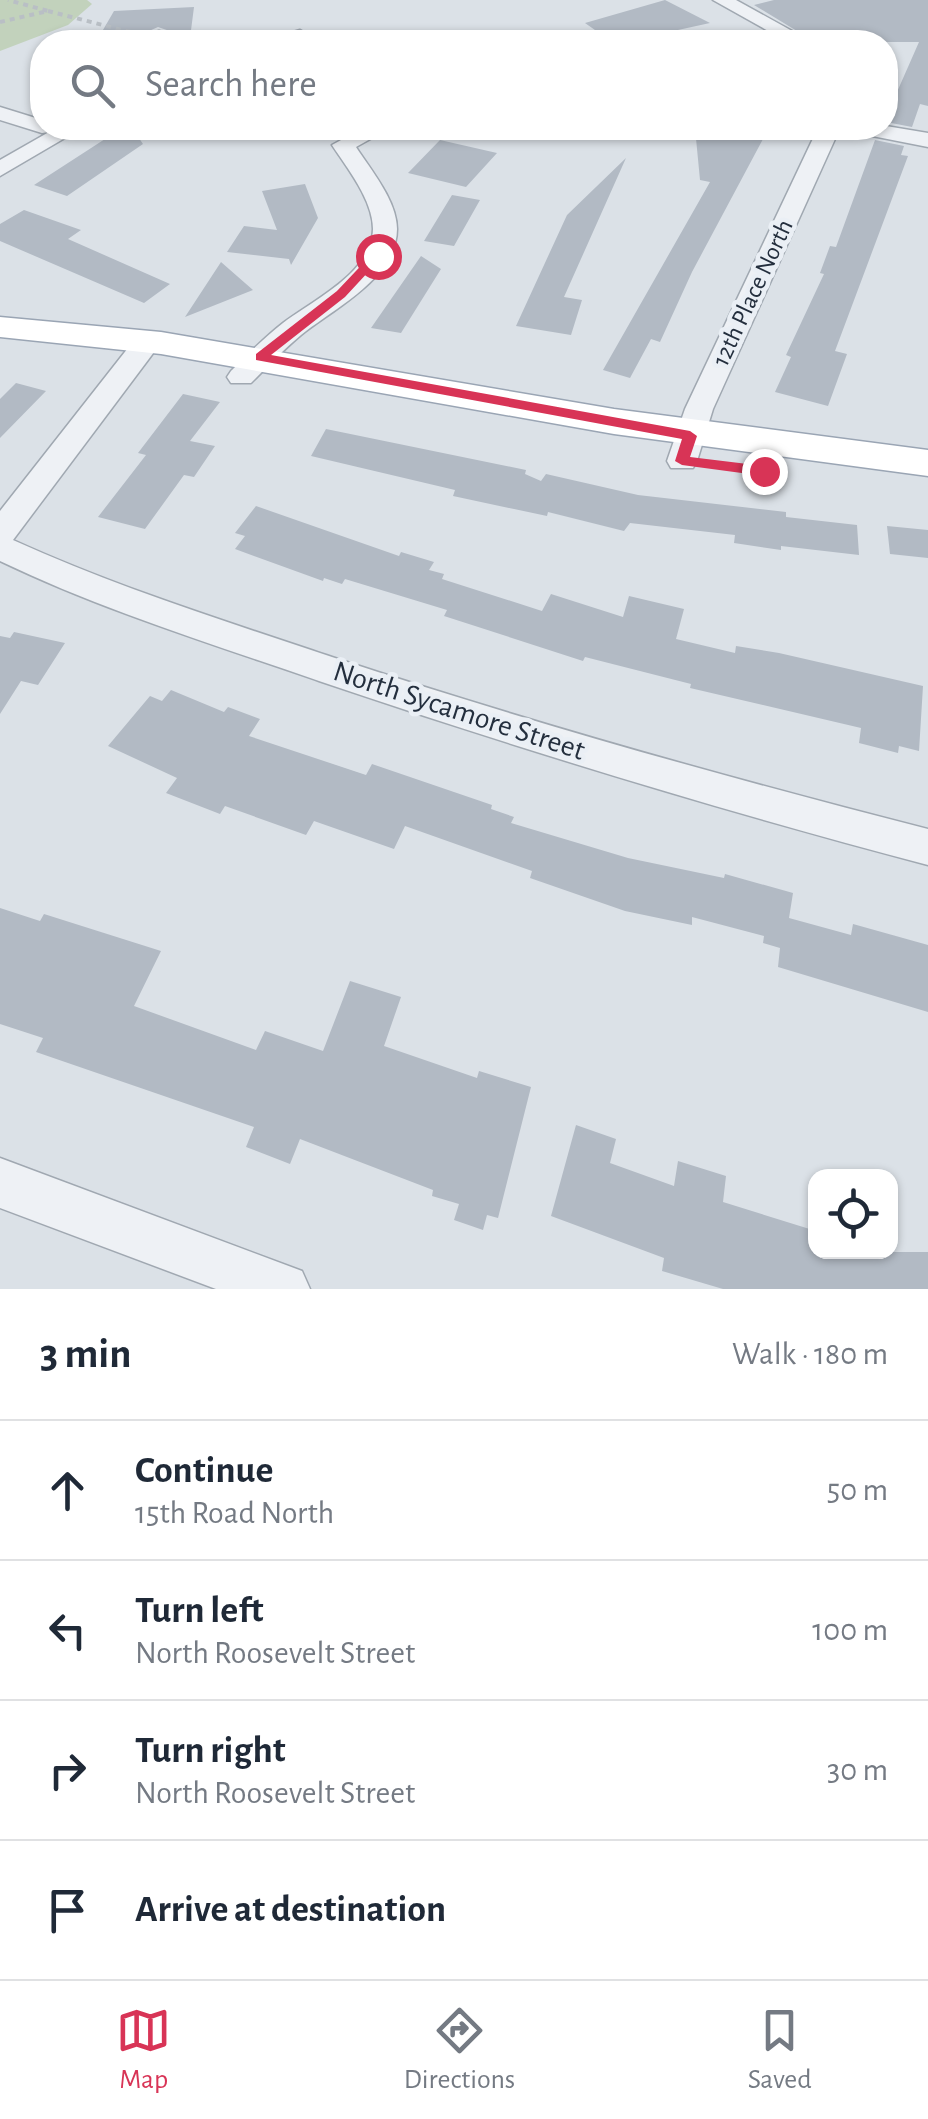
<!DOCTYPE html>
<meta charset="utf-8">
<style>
:root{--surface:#fff;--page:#f2f2f3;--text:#1f2937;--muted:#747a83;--line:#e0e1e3;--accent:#d83456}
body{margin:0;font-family:"Alegreya Sans",sans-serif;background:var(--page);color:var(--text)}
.controls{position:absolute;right:30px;bottom:30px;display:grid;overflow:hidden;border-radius:20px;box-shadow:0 2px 8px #0004}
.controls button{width:90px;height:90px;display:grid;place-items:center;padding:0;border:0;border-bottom:2px solid var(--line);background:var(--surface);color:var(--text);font:50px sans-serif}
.stop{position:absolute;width:30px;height:30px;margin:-22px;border:8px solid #d83456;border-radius:50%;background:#fff}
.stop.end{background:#d83456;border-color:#fff;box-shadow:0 2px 10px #0008}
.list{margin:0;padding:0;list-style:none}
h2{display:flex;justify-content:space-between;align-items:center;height:130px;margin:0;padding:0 40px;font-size:42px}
h2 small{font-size:32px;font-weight:400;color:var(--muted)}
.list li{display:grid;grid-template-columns:65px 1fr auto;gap:30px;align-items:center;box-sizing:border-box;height:140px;padding:0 40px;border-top:2px solid var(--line)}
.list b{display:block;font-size:38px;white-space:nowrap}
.list p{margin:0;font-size:32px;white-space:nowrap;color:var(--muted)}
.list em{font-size:32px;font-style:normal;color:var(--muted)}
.icon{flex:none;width:55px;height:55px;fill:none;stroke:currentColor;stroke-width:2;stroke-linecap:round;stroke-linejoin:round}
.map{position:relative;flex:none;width:928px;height:1289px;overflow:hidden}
.search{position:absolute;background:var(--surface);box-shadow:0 2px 8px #0004;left:30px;right:30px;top:30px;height:110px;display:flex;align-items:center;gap:25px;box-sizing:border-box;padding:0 35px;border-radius:40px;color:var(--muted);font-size:38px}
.sheet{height:690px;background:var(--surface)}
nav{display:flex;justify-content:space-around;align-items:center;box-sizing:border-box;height:140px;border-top:2px solid var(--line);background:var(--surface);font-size:28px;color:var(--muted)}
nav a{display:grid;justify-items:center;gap:5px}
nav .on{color:var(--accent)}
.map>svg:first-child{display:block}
.green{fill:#c2d2bc}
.building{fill:#b2bac4}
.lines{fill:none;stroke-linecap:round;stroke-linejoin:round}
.minor-casing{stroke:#a0a8b1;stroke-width:3}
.major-casing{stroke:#9aa5b4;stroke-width:3}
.path{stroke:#b9bfc5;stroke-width:4;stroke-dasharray:5 5;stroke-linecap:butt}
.minor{fill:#eef1f5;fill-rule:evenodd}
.major{fill:#fff;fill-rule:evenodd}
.route{fill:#d83456}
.labels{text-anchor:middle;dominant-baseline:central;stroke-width:9;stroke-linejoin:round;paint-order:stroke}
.far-street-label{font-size:25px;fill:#242f3e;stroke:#eaeff5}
.street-label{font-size:30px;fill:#242f3e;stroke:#eaeff5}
</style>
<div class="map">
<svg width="928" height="1289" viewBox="0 0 928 1289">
<rect width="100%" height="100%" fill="#dbe1e7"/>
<path class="green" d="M0,0H87L92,4L68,25L0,51Z"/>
<path class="building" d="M665,0L710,23L623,42H612L585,23Z
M774,0H928V106L920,104L912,127L886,122V117L919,42H815L754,5Z
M194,7L190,38L158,27L149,31V42H96L114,11Z
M122,128H132L143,144L67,196L34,185Z
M695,128H736V134H740L744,128L763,139L692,272L660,342L651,339L630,378L603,370L710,182L700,180Z
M440,140L497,153L466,187L408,173Z
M875,140L904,146L901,155L908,156L835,351L847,354L828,406L775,392L791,357L786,355L824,274L820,273L830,246L836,247Z
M626,158L564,297L582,300L571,335L516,326L567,215Z
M305,184L318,218L291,265L289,259L227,252L244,226L277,230L262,191Z
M452,195L480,200L454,246L424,241Z
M24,210L81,230L68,239L170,284L144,303L0,241V224Z
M421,256L441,269L401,333L371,328Z
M221,262L253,290L185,317Z
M16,383L46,391L0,438V399Z
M183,394L220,402L190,441L215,446L194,477L184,475L145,529L98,517L146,455L138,453Z
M326,429L526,470L525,474L541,481L546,474L638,495L786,512V517L857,525L859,555L781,546V550L734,543L735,535L630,523L624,531L548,512L547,516L453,496L455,490L311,456Z
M256,506L399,556L401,552L434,562L429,570L444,574L442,579L542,611L551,594L623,617L629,596L684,609L676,639L735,653L736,646L779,653L923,686L919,751L899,746L898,753L859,743L861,728L690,688L691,684L585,657L583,661L444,616L447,610L345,579L342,584L324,578L323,581L235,549L245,536L235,533Z
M887,526L928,530V558L890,554Z
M14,632L65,643L38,685L21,681L0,714V636L10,638Z
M171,690L224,712L228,707L260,719L249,736L366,775L372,764L492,805L491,809L514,817L511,823L628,858L724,878L725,874L793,893L789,918L851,935L853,924L928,945V1012L778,967L780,948L763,943L764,936L692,917V925L625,911L530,878L532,871L405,826L394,849L314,821L306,835L225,806L220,814L166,793L177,778L108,746L150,696L162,701Z
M0,908L40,921L44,914L161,951L134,1006L256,1050L265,1031L323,1051L350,981L401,997L384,1046L477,1078L479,1071L531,1087L498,1218L487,1215L483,1230L454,1220L459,1204L432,1196L433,1190L300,1139L290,1164L246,1147L254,1127L36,1052L43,1038L0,1024Z
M576,1125L616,1139L610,1163L674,1186L678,1161L726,1176L723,1202L816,1231V1252H928V1289H723L662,1271L664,1258L551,1216Z"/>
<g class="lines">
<g class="minor-casing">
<path id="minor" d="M713,0H736L812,42H788Z
M300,30L310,36L305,42H286L293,32Z
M159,31L185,38L188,42L152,41V33Z
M0,107L42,120V128H52L50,131L82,128L0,176V160L49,132L42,133L0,120Z
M886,126L928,133V147L862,134L851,128Z
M363,128H390L356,147C371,170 397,201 397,229C397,278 333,309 301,335C283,350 267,367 251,383H231L227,377L231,371C248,354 265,337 283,323C313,300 372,273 373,229C373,200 347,168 332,145Z
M818,128H840L713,409L697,461L693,468H671L667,461L685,409Z
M149,332L163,340L13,540C116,587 225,621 332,657C529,722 728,778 928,829V865C723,811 520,749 319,681C212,644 102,610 0,561V511L139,334Z
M0,1158L302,1271L310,1289H216L0,1208Z"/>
</g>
<g class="major-casing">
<path id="major" d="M0,317L161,332L614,409L928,450V476L614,434L161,354L0,337Z"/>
</g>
<path class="path" d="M48,11L138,34
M0,22L48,11L8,0"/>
<use href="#minor" class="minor"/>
<use href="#major" class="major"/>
</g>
<path class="route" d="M373,253L383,256L345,297L271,355L690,431L697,436L690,457L764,466L772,471L764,476L682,465L675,461L682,439L256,360V354L337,291Z"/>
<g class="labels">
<g class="far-street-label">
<text transform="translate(753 293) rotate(-65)">12th Place North</text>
</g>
<g class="street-label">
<text transform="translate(459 711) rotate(18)">North Sycamore Street</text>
</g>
</g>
</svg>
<div class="controls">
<button><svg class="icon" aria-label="locate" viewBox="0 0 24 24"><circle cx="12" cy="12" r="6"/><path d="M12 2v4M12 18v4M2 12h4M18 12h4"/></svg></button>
</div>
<div class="stop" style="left:378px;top:256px"></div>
<div class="stop end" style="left:764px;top:471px"></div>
<div class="search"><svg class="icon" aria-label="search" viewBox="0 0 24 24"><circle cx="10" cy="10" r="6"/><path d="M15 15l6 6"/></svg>Search here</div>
</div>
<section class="sheet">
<h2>3 min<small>Walk · 180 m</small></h2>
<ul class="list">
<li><svg class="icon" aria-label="ahead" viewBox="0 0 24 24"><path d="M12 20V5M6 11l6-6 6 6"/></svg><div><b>Continue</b><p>15th Road North</p></div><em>50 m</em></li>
<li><svg class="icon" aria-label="left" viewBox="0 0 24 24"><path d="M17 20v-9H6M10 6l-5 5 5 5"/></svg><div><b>Turn left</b><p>North Roosevelt Street</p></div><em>100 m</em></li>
<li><svg class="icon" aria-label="right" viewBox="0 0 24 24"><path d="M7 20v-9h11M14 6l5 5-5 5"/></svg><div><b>Turn right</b><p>North Roosevelt Street</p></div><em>30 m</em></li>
<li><svg class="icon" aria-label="arrive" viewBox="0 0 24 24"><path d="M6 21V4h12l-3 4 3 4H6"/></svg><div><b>Arrive at destination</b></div></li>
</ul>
</section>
<nav>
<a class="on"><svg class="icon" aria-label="map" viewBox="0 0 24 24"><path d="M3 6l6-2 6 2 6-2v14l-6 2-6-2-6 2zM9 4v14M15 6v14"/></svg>Map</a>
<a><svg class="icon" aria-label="directions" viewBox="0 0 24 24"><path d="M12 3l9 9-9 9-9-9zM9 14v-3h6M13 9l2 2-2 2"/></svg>Directions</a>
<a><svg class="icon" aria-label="saved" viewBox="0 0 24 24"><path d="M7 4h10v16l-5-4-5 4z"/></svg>Saved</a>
</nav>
